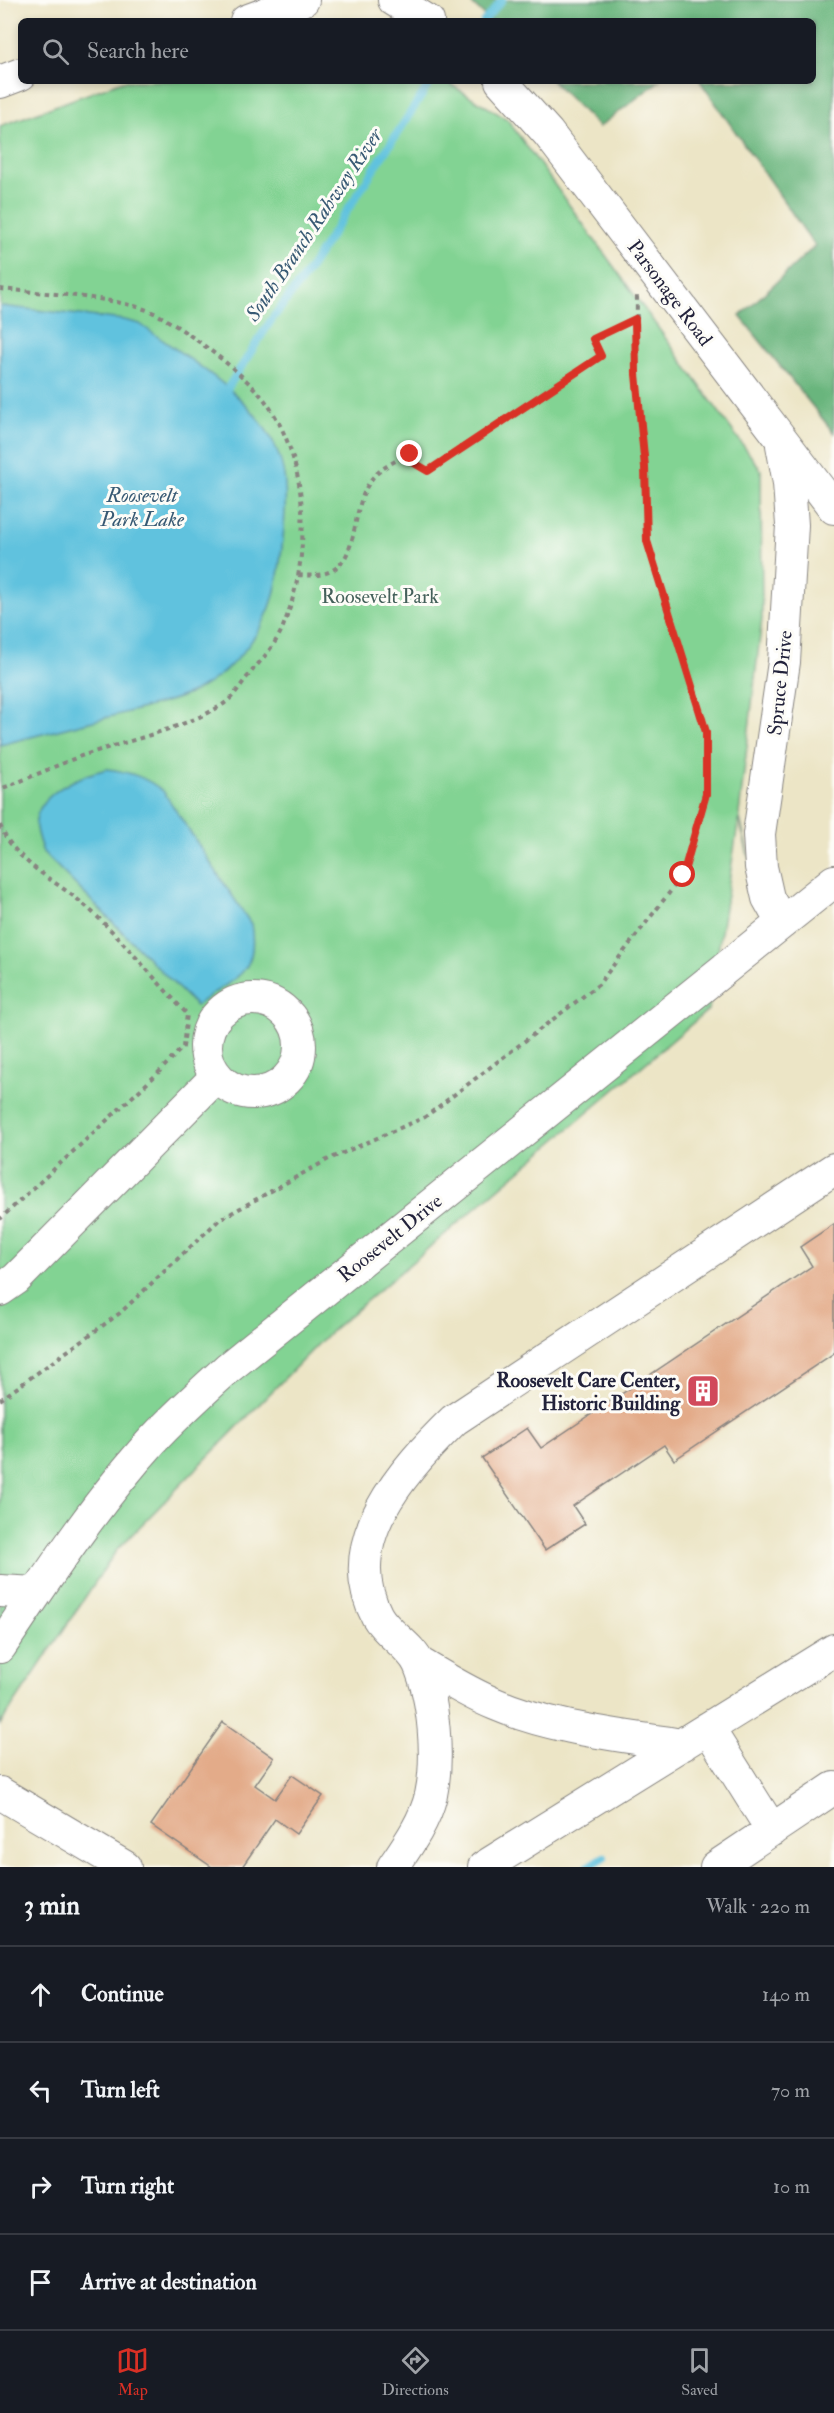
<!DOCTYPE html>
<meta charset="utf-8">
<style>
:root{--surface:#171b24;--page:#20242c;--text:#f1f3f6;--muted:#9ea1a6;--line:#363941;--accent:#d93025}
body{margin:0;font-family:"IM FELL Double Pica",serif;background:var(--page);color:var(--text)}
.stop{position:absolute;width:18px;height:18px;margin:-14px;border:4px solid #d93025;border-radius:50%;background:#fff}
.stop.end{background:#d93025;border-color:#fff;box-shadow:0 2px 6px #0008}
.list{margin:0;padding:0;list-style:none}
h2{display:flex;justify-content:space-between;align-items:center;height:78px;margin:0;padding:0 24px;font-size:26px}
h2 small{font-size:20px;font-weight:400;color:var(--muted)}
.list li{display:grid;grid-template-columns:39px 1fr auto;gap:18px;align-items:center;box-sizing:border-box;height:96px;padding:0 24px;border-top:2px solid var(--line)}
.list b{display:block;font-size:22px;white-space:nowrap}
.list em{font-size:20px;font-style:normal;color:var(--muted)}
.icon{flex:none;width:33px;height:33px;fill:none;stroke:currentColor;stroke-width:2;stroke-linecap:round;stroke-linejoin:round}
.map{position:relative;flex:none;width:834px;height:1867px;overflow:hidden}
.search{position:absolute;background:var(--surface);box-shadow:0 3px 9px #0003;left:18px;right:18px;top:18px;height:66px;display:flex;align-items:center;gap:15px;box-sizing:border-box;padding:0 21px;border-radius:9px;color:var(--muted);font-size:22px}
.sheet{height:462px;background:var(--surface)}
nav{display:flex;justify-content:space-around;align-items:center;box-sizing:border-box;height:84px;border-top:2px solid var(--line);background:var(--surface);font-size:16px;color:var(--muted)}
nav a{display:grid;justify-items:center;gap:3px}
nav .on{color:var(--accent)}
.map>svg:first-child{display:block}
.green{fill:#82d393;stroke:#527a67;stroke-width:1.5}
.forest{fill:#69b57d;stroke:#466c5c;stroke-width:1.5}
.water{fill:#60c2de;stroke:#41728c;stroke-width:1.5}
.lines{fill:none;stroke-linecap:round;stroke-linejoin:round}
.stream{stroke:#60c2de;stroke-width:8}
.building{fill:#e3ab89}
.minor-casing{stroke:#878480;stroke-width:34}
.path{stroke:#878480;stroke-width:4;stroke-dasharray:4.5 4.5;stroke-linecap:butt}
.minor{stroke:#fff;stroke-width:32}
.route{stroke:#d93025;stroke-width:8}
.labels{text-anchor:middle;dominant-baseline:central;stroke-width:6;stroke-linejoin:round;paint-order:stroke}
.street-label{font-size:20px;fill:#22223b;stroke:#fdfcf7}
.park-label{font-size:20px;fill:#44605a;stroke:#fdfcf7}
.poi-label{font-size:20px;font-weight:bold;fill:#22223b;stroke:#fdfcf7;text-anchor:end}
.water-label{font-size:21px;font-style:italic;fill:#385a74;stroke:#fdfcf7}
</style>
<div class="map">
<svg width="834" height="1867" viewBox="0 0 834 1867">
<rect width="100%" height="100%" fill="#fdfcf7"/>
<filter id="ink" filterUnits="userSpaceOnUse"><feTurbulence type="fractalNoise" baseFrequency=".0167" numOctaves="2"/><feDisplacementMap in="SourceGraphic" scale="12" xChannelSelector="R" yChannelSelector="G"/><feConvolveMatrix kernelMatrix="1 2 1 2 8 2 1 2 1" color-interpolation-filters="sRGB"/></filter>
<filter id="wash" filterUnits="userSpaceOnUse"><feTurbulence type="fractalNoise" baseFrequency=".008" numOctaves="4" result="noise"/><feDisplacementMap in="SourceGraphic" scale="24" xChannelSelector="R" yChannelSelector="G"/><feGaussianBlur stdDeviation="1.35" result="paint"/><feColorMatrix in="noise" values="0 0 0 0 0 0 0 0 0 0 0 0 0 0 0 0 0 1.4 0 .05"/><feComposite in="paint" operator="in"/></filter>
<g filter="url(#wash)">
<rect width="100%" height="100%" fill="#ece5c6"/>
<path class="green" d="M123,81H445L507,119L761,470L762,619L739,814L753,875L739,818L709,1009L329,1333L116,1551L0,1725V126Z"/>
<path class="forest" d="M468,0H834V433L740,316L815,246L700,81H813V21H490Z
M552,81H659L599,127Z"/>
<path class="water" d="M0,306L124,320L140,324C182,355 241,388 268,433C277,447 284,467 285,484C287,513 280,584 269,610C255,643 228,674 197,690C176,701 150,706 128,712C85,723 43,734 0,745Z
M107,769C130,772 145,777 163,791L251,924C260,978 231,977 196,1006L43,852C40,843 34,830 36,820C41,791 82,775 107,769Z"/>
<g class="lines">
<path class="stream" d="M484,21L502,0
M227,389L272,319L304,277L431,81
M588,1867L604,1857"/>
</g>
<g id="blocks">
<path class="building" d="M834,1224V1353L674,1460L664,1445L573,1506L585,1524L545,1550L482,1458L527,1428L541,1448L812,1266L800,1247Z
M223,1722L274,1758L255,1785L275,1799L292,1775L323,1796L296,1834L275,1819L242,1867H212L151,1825Z"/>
</g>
</g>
<g filter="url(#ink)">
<use href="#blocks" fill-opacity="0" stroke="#878480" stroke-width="1.5"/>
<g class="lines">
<g class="minor-casing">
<path id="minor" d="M394,0L428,21
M246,21L303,0
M501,81L548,133L834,508
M0,82L21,74
M782,923L768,898L761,867L759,834L784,662L792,525L789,483L782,445
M206 1046a47 47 0 1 1 94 0a47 47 0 1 1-94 0Z
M0,1290L16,1279L216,1077
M0,1591L36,1593
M0,1647C48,1576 95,1504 152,1441C176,1415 202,1392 228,1368L834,881
M419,1663C443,1677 468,1693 495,1704C553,1729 620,1735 682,1745
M708,1728L772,1830
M0,1793L125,1867
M393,1867C408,1845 425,1821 431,1795C439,1758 434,1699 419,1664C411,1646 387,1634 377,1616C337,1542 404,1469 454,1420L834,1169
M484,1867L834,1650
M716,1867L834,1788"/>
</g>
<path class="path" d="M0,289C40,293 128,297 160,316C191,334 245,374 266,402C310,463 312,555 284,624C277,644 261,660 248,676C241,684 234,697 225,703C192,726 124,742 84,755C56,765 28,779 0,789
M404,457L428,471L601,356L593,339L635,319
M298,575C368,582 344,518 371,480C381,466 403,458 417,449
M0,825C15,864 60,882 89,909C124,941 154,979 187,1014L183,1047L156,1075L0,1219
M0,1400L120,1313L219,1220L327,1160L425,1117L598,985L683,875L706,794V732L647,541L645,467L636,374L637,296"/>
<use href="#minor" class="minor"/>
</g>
</g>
<g class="lines" filter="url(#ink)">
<path class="route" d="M410,454L404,457L428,471L601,356L593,339L635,319L636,374L645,467L647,541L706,732V794L683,875"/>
</g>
<defs>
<g id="building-square" transform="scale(1.725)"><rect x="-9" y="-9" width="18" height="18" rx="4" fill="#d1495b" stroke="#fdfcf7"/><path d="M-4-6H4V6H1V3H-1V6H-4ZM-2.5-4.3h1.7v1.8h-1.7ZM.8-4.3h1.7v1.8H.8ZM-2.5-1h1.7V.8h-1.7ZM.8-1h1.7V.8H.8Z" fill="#fff"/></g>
</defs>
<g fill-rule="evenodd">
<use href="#building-square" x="703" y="1391"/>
</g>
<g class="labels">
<g class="street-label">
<text transform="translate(670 293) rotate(53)">Parsonage Road</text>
<text transform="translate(780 683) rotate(-84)">Spruce Drive</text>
<text transform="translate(390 1238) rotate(-39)">Roosevelt Drive</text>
</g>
<g class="park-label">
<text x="380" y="596">Roosevelt Park</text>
</g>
<g class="poi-label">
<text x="680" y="1380">Roosevelt Care Center,<tspan x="680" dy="23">Historic Building</tspan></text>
</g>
<g class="water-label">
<text transform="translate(314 225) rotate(-56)">South Branch Rahway River</text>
<text x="142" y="495">Roosevelt<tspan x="142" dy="24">Park Lake</tspan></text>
</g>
</g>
</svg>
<div class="stop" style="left:683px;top:875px"></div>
<div class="stop end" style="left:410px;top:454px"></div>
<div class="search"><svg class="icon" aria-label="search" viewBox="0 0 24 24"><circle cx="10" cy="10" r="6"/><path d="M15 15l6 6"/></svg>Search here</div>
</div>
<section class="sheet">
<h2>3 min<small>Walk · 220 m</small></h2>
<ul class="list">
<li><svg class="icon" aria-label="ahead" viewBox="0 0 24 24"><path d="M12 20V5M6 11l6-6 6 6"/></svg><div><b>Continue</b></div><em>140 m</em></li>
<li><svg class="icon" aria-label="left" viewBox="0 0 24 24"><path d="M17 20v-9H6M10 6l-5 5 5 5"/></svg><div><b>Turn left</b></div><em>70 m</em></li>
<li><svg class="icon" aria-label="right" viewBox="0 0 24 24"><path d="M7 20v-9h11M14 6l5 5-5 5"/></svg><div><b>Turn right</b></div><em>10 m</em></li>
<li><svg class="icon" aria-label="arrive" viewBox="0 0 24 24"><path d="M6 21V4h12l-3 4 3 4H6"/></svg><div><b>Arrive at destination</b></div></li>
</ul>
</section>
<nav>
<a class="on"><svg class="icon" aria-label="map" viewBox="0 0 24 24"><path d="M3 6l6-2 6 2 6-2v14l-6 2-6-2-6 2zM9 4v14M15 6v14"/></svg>Map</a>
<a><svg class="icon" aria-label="directions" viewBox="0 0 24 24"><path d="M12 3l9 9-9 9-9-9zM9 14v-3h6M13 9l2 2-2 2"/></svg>Directions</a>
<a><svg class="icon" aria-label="saved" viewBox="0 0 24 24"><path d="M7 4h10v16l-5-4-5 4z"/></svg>Saved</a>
</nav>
